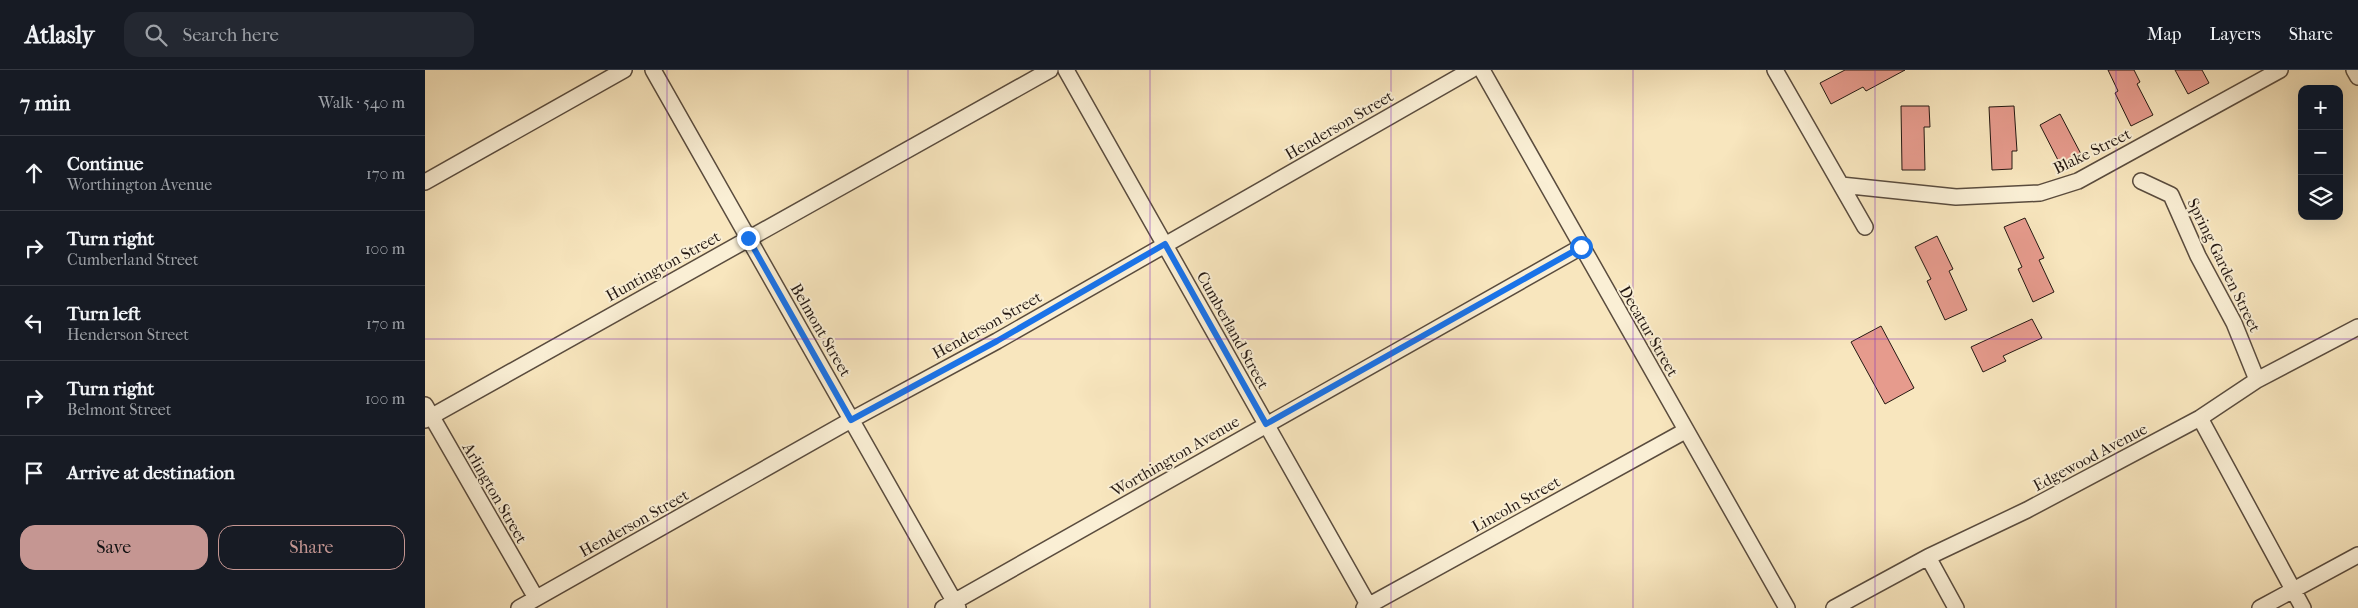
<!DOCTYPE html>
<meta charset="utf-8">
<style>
:root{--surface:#171b24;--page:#242831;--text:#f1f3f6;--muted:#9ea1a6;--line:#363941;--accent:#c59692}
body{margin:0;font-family:"IM FELL French Canon",serif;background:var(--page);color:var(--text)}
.controls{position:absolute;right:15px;top:15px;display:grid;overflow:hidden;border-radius:10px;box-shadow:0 5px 20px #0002}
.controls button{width:45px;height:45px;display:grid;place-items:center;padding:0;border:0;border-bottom:1px solid var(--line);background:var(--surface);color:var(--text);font:25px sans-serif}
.stop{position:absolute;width:15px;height:15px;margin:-11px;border:4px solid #1a73e8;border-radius:50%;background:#fff}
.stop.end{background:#1a73e8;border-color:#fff;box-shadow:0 1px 5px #0008}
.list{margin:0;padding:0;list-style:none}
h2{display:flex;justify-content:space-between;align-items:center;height:65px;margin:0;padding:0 20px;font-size:21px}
h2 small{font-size:16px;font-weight:400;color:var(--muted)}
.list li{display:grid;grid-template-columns:32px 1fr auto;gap:15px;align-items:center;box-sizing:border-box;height:75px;padding:0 20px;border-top:1px solid var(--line)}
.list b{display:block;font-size:19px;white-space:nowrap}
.list p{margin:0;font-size:16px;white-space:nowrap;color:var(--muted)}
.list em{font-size:16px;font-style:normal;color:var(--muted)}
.actions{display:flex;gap:10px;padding:15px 20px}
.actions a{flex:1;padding:11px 0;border:1px solid var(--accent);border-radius:15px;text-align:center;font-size:18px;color:var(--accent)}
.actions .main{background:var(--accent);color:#111}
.icon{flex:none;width:28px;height:28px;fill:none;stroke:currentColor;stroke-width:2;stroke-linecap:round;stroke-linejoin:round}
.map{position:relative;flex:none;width:1933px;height:538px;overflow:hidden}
header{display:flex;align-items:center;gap:30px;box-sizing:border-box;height:70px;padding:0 25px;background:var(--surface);border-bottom:1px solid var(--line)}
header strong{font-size:24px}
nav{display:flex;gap:28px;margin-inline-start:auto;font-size:18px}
.search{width:350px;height:45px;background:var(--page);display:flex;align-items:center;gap:12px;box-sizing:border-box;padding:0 18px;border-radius:15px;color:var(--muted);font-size:19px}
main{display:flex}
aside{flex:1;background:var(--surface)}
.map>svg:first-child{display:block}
.building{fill:#e69b8d;stroke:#251913}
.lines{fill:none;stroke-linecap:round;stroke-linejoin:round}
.minor-casing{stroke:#5a4c3e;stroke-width:18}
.minor{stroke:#faefd5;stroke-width:15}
.route{stroke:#1a73e8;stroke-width:6}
.grid{fill:none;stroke:#7b2cbf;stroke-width:1;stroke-opacity:0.55}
.labels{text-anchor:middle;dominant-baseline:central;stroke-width:4;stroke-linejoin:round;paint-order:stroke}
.street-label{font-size:16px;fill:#251913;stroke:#faefd5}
</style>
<header>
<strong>Atlasly</strong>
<div class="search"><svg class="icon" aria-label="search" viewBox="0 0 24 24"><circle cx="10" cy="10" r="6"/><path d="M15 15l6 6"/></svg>Search here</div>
<nav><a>Map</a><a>Layers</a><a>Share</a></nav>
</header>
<main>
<aside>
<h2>7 min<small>Walk · 540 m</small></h2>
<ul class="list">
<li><svg class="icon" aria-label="ahead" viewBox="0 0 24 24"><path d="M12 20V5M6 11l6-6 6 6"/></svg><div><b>Continue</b><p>Worthington Avenue</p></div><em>170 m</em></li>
<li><svg class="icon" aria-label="right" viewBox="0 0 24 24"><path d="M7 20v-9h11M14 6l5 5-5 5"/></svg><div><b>Turn right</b><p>Cumberland Street</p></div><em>100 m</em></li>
<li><svg class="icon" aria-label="left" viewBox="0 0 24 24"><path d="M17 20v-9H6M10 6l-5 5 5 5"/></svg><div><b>Turn left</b><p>Henderson Street</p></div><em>170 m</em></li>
<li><svg class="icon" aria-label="right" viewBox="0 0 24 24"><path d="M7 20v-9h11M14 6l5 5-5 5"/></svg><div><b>Turn right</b><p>Belmont Street</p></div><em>100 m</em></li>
<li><svg class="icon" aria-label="arrive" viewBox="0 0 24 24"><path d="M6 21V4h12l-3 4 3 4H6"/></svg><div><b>Arrive at destination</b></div></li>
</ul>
<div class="actions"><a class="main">Save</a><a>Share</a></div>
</aside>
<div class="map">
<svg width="1933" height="538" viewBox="0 0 1933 538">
<rect width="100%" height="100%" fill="#f8e6be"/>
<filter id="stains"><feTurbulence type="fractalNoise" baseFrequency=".004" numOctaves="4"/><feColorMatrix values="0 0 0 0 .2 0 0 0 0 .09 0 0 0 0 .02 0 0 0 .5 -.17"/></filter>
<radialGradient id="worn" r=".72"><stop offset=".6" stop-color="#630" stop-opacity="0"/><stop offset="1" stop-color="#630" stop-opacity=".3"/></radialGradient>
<path class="building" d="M1420,0H1480L1441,21L1438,17L1406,34L1395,13Z
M1683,0H1709L1715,12L1712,14L1728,45L1706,56L1690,23L1693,21Z
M1750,0H1777L1784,13L1763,24Z
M1476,36H1504L1505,57H1499L1500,100H1477Z
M1589,36L1592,81H1587V99L1567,100L1564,37Z
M1635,44L1656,84L1635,94L1615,55Z
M1600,148L1619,188L1614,190L1629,222L1608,232L1593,199L1597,197L1579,157Z
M1512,166L1528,199L1524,201L1542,240L1520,250L1502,211L1506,209L1490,177Z
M1607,249L1617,268L1578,286L1581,291L1558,302L1546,277Z
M1456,256L1489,318L1460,334L1426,272Z"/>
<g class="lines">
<g class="minor-casing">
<path id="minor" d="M228,0L533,538
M641,0L945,538
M1057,0L1362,538
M1350,0L1440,157
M1929,0L1933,7
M1716,111L1746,125L1773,186L1809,253L1832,310
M0,112L199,0
M1416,115L1531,127L1615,123L1653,111L1855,0
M0,335L111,528
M1775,348L1878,538
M0,350L625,0
M1503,487L1531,538
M94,538L426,350L572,271L1046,0
M518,538L1156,177
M939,538L1260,361
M1409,538L1503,487L1602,440L1775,348L1832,310L1933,257
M1835,538L1933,485"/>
</g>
<use href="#minor" class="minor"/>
</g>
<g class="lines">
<path class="route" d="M323,168L426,350L572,271L740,174L841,354L1156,177"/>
</g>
<path class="grid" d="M242,0V538M483,0V538M725,0V538M966,0V538M1208,0V538M1450,0V538M1691,0V538M0,269H1933"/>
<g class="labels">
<g class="street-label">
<text transform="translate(914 55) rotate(-30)">Henderson Street</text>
<text transform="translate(1667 81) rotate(-26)">Blake Street</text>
<text transform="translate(1799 195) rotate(64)">Spring Garden Street</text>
<text transform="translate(238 196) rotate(-29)">Huntington Street</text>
<text transform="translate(562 255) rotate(-29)">Henderson Street</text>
<text transform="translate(396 260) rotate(60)">Belmont Street</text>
<text transform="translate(808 260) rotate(61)">Cumberland Street</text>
<text transform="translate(1224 261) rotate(60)">Decatur Street</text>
<text transform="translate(750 386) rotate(-30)">Worthington Avenue</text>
<text transform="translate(1665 387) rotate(-28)">Edgewood Avenue</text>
<text transform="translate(70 423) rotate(60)">Arlington Street</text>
<text transform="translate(1091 434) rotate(-29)">Lincoln Street</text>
<text transform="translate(209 453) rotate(-29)">Henderson Street</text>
</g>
</g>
<rect width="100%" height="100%" filter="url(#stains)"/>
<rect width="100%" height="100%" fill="url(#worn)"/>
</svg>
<div class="controls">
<button>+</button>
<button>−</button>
<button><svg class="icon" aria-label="layers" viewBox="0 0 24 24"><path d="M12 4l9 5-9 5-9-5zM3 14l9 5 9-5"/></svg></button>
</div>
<div class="stop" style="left:1156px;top:177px"></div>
<div class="stop end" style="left:323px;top:168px"></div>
</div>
</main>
